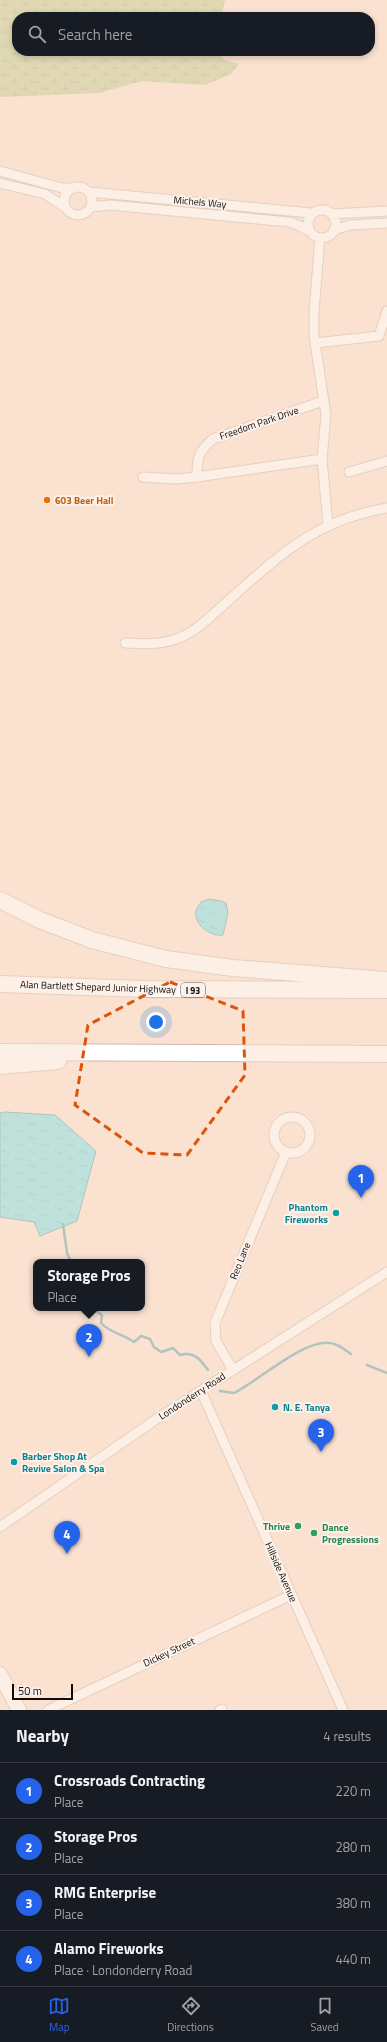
<!DOCTYPE html>
<meta charset="utf-8">
<style>
:root{--surface:#171b24;--page:#20242c;--text:#f1f3f6;--muted:#9ea1a6;--line:#363941;--accent:#2563eb}
body{margin:0;font-family:"Titillium Web",sans-serif;background:var(--page);color:var(--text)}
.scale{position:absolute;left:12px;bottom:10px;width:61px;box-sizing:border-box;padding-left:4px;border:2px solid #120b06;border-top:0;font-size:11px;line-height:14px;white-space:nowrap;color:#120b06;-webkit-text-stroke:3px #fcf2eb;paint-order:stroke}
.you{position:absolute;left:156px;top:1022px;width:14px;height:14px;margin:-10px;border:3px solid #fff;border-radius:50%;background:#1a73e8;box-shadow:0 0 0 6px #1a73e833}
.badge{display:grid;place-items:center;width:26px;height:26px;border-radius:50%;background:var(--accent);color:#fff;font-size:13px;font-weight:700}
.pin{position:absolute;translate:-50% -33px;filter:drop-shadow(0 1px 2px #0008)}
.pin::after{content:'';position:absolute;top:21px;width:14px;height:12px;background:inherit;clip-path:polygon(0 0,100% 0,50% 100%)}
.popup{position:absolute;left:33px;top:1259px;width:112px;height:52px;box-sizing:border-box;display:grid;place-content:center;border-radius:8px;background:var(--surface);filter:drop-shadow(0 1px 3px #0005);font-size:13px;white-space:nowrap;color:var(--muted)}
.popup b{font-size:15px;color:var(--text)}
.popup::after{content:'';position:absolute;left:50%;top:100%;margin-left:-8px;border:8px solid transparent;border-top-color:var(--surface)}
.list{margin:0;padding:0;list-style:none}
h2{display:flex;justify-content:space-between;align-items:center;height:52px;margin:0;padding:0 16px;font-size:17px}
h2 small{font-size:13px;font-weight:400;color:var(--muted)}
.list li{display:grid;grid-template-columns:26px 1fr auto;gap:12px;align-items:center;box-sizing:border-box;height:56px;padding:0 16px;border-top:1px solid var(--line)}
.list b{display:block;font-size:15px;white-space:nowrap}
.list p{margin:0;font-size:13px;white-space:nowrap;color:var(--muted)}
.list em{font-size:13px;font-style:normal;color:var(--muted)}
.icon{flex:none;width:22px;height:22px;fill:none;stroke:currentColor;stroke-width:2;stroke-linecap:round;stroke-linejoin:round}
.map{position:relative;flex:none;width:387px;height:1710px;overflow:hidden}
.search{position:absolute;background:var(--surface);box-shadow:0 2px 6px #0003;left:12px;right:12px;top:12px;height:44px;display:flex;align-items:center;gap:10px;box-sizing:border-box;padding:0 14px;border-radius:16px;color:var(--muted);font-size:15px}
.sheet{height:276px;background:var(--surface)}
nav{display:flex;justify-content:space-around;align-items:center;box-sizing:border-box;height:56px;border-top:1px solid var(--line);background:var(--surface);font-size:11px;color:var(--muted)}
nav a{display:grid;justify-items:center;gap:2px}
nav .on{color:var(--accent)}
.map>svg:first-child{display:block}
.wetland{fill:url(#wetland-marsh)}
.water{fill:url(#water-ripples);stroke:#5aa1a7}
.lines{fill:none;stroke-linecap:round;stroke-linejoin:round}
.stream{stroke:#5aa1a7;stroke-width:2.5}
.street-casing{stroke:#d1b9a9;stroke-width:11}
.primary-casing{stroke:#d1b9a9;stroke-width:16}
.highway-casing{stroke:#d1b9a9;stroke-width:18}
.street{stroke:#fff;stroke-width:9}
.primary{stroke:#fff;stroke-width:14}
.highway{stroke:#fff;stroke-width:16}
.marked{fill:none;stroke:#dd550c;stroke-width:3;stroke-dasharray:8 5;stroke-linejoin:round}
.food-dot{fill:#e8710a;stroke:#fcf2eb;stroke-width:1.5}
.culture-dot{fill:#0f9aa8;stroke:#fcf2eb;stroke-width:1.5}
.leisure-dot{fill:#2e9e5b;stroke:#fcf2eb;stroke-width:1.5}
.labels{text-anchor:middle;dominant-baseline:central;stroke-width:4;stroke-linejoin:round;paint-order:stroke}
.shield{fill:#fcf2eb;stroke:#58504b;stroke-width:1}
.shield-label{font-size:9px;font-weight:bold;fill:#120b06}
.street-label{font-size:10px;fill:#120b06;stroke:#fcf2eb}
.food-label{font-size:10px;font-weight:bold;fill:#c56008;stroke:#fcf2eb;text-anchor:start}
.culture-label{font-size:10px;font-weight:bold;fill:#0d838f;stroke:#fcf2eb;text-anchor:start}
.leisure-label{font-size:10px;font-weight:bold;fill:#27864d;stroke:#fcf2eb;text-anchor:end}
</style>
<div class="map">
<svg width="387" height="1710" viewBox="0 0 387 1710">
<defs>
<pattern id="wetland-marsh" width="20" height="14" patternUnits="userSpaceOnUse"><rect width="20" height="14" fill="#bfcc91"/><path d="M1 5h8M5 5V1M11 12h8M15 12V8" fill="none" stroke="#a3ae7c"/></pattern>
<pattern id="water-ripples" width="26" height="14" patternUnits="userSpaceOnUse"><rect width="26" height="14" fill="#79e1ec"/><path d="M2 4q2-2 4 0t4 0M15 11q2-2 4 0t4 0" fill="none" stroke="#68c0c9"/></pattern>
</defs>
<rect width="100%" height="100%" fill="#fae1d0"/>
<path class="wetland" d="M0,0H225L221,17H17V51H219L224,60L239,64L231,74L205,85L142,81L99,93L0,97Z"/>
<path class="water" d="M209,899L221,901L226,903L228,913L223,935C211,937 193,925 196,910C197,907 200,904 201,902Z
M5,1112L55,1115L96,1151L77,1221L40,1236L34,1222L0,1217V1113Z"/>
<g class="lines">
<path class="stream" d="M63,1224L67,1253L71,1262
M92,1308L102,1315L101,1323C110,1333 123,1334 134,1342L141,1336L150,1339L154,1347L161,1352L173,1348L180,1355C194,1351 200,1359 208,1370
M367,1365L387,1373
M220,1391L234,1393C258,1381 303,1340 329,1343C337,1343 344,1349 351,1354"/>
<g class="street-casing">
<path id="street" d="M0,171L62,188H74
M0,183L45,194L66,208
M64 201a14 14 0 1 1 28 0a14 14 0 1 1-28 0Z
M89,192L311,213
M91,207L110,205L289,222L300,226L309,231
M308 224a14 14 0 1 1 28 0a14 14 0 1 1-28 0Z
M332,214L387,211
M334,230L350,225L387,223
M320,238L314,311V336L326,415L322,459L328,525
M315,343L379,336L387,311
M349,472L387,461
M143,477L176,479L197,477L322,459
M197,477C197,458 198,452 213,439L323,401
M125,643C143,644 159,645 176,639C197,632 214,613 230,599C281,554 316,520 387,508
M274 1135a18 18 0 1 1 36 0a18 18 0 1 1-36 0Z
M233,1370L216,1341L215,1323L286,1152
M201,1391L343,1710
M0,1527L161,1416L387,1272
M48,1710L291,1595
M220,1710L222,1709"/>
</g>
<g class="primary-casing">
<path id="primary" d="M0,1674L19,1710"/>
</g>
<g class="highway-casing">
<path id="highway" d="M0,900L40,920L92,940L166,959L233,968L387,980
M0,984L143,989L387,990
M0,1052L387,1054
M0,1066L58,1061"/>
</g>
<use href="#street" class="street"/>
<use href="#primary" class="primary"/>
<use href="#highway" class="highway"/>
</g>
<path d="M0 0H387V1710H0ZM170,982L243,1011L245,1075L187,1155L143,1153L75,1105L88,1025Z" fill="#fae1d0" fill-opacity=".55" fill-rule="evenodd"/>
<path class="marked" d="M170,982L243,1011L245,1075L187,1155L143,1153L75,1105L88,1025Z"/>
<circle class="food-dot" cx="47" cy="500" r="4"/>
<g class="culture-dot">
<circle cx="336" cy="1213" r="4"/>
<circle cx="275" cy="1407" r="4"/>
<circle cx="14" cy="1462" r="4"/>
</g>
<g class="leisure-dot">
<circle cx="298" cy="1526" r="4"/>
<circle cx="314" cy="1533" r="4"/>
</g>
<g class="labels">
<rect class="shield" x="181" y="983" width="24" height="14" rx="3"/>
<g class="shield-label">
<text x="193" y="990">I 93</text>
</g>
<g class="street-label">
<text transform="translate(200 202) rotate(5)">Michels Way</text>
<text transform="translate(259 423) rotate(-19)">Freedom Park Drive</text>
<text transform="translate(98 987) rotate(2)">Alan Bartlett Shepard Junior Highway</text>
<text transform="translate(240 1261) rotate(-68)">Reo Lane</text>
<text transform="translate(192 1396) rotate(-33)">Londonderry Road</text>
<text transform="translate(281 1572) rotate(66)">Hillside Avenue</text>
<text transform="translate(169 1652) rotate(-25)">Dickey Street</text>
</g>
<g class="food-label">
<text x="55" y="500">603 Beer Hall</text>
</g>
<g class="culture-label">
<text x="328" y="1207" text-anchor="end">Phantom<tspan x="328" dy="12">Fireworks</tspan></text>
<text x="283" y="1407">N. E. Tanya</text>
<text x="22" y="1456">Barber Shop At<tspan x="22" dy="12">Revive Salon &amp; Spa</tspan></text>
</g>
<g class="leisure-label">
<text x="290" y="1526">Thrive</text>
<text x="322" y="1527" text-anchor="start">Dance<tspan x="322" dy="12">Progressions</tspan></text>
</g>
</g>
</svg>
<div class="scale">50 m</div>
<div class="you"></div>
<div class="pin badge" style="left:361px;top:1198px">1</div>
<div class="pin badge" style="left:89px;top:1357px">2</div>
<div class="popup"><b>Storage Pros</b>Place</div>
<div class="pin badge" style="left:321px;top:1452px">3</div>
<div class="pin badge" style="left:67px;top:1554px">4</div>
<div class="search"><svg class="icon" aria-label="search" viewBox="0 0 24 24"><circle cx="10" cy="10" r="6"/><path d="M15 15l6 6"/></svg>Search here</div>
</div>
<section class="sheet">
<h2>Nearby<small>4 results</small></h2>
<ul class="list">
<li><span class="badge">1</span><div><b>Crossroads Contracting</b><p>Place</p></div><em>220 m</em></li>
<li><span class="badge">2</span><div><b>Storage Pros</b><p>Place</p></div><em>280 m</em></li>
<li><span class="badge">3</span><div><b>RMG Enterprise</b><p>Place</p></div><em>380 m</em></li>
<li><span class="badge">4</span><div><b>Alamo Fireworks</b><p>Place · Londonderry Road</p></div><em>440 m</em></li>
</ul>
</section>
<nav>
<a class="on"><svg class="icon" aria-label="map" viewBox="0 0 24 24"><path d="M3 6l6-2 6 2 6-2v14l-6 2-6-2-6 2zM9 4v14M15 6v14"/></svg>Map</a>
<a><svg class="icon" aria-label="directions" viewBox="0 0 24 24"><path d="M12 3l9 9-9 9-9-9zM9 14v-3h6M13 9l2 2-2 2"/></svg>Directions</a>
<a><svg class="icon" aria-label="saved" viewBox="0 0 24 24"><path d="M7 4h10v16l-5-4-5 4z"/></svg>Saved</a>
</nav>
